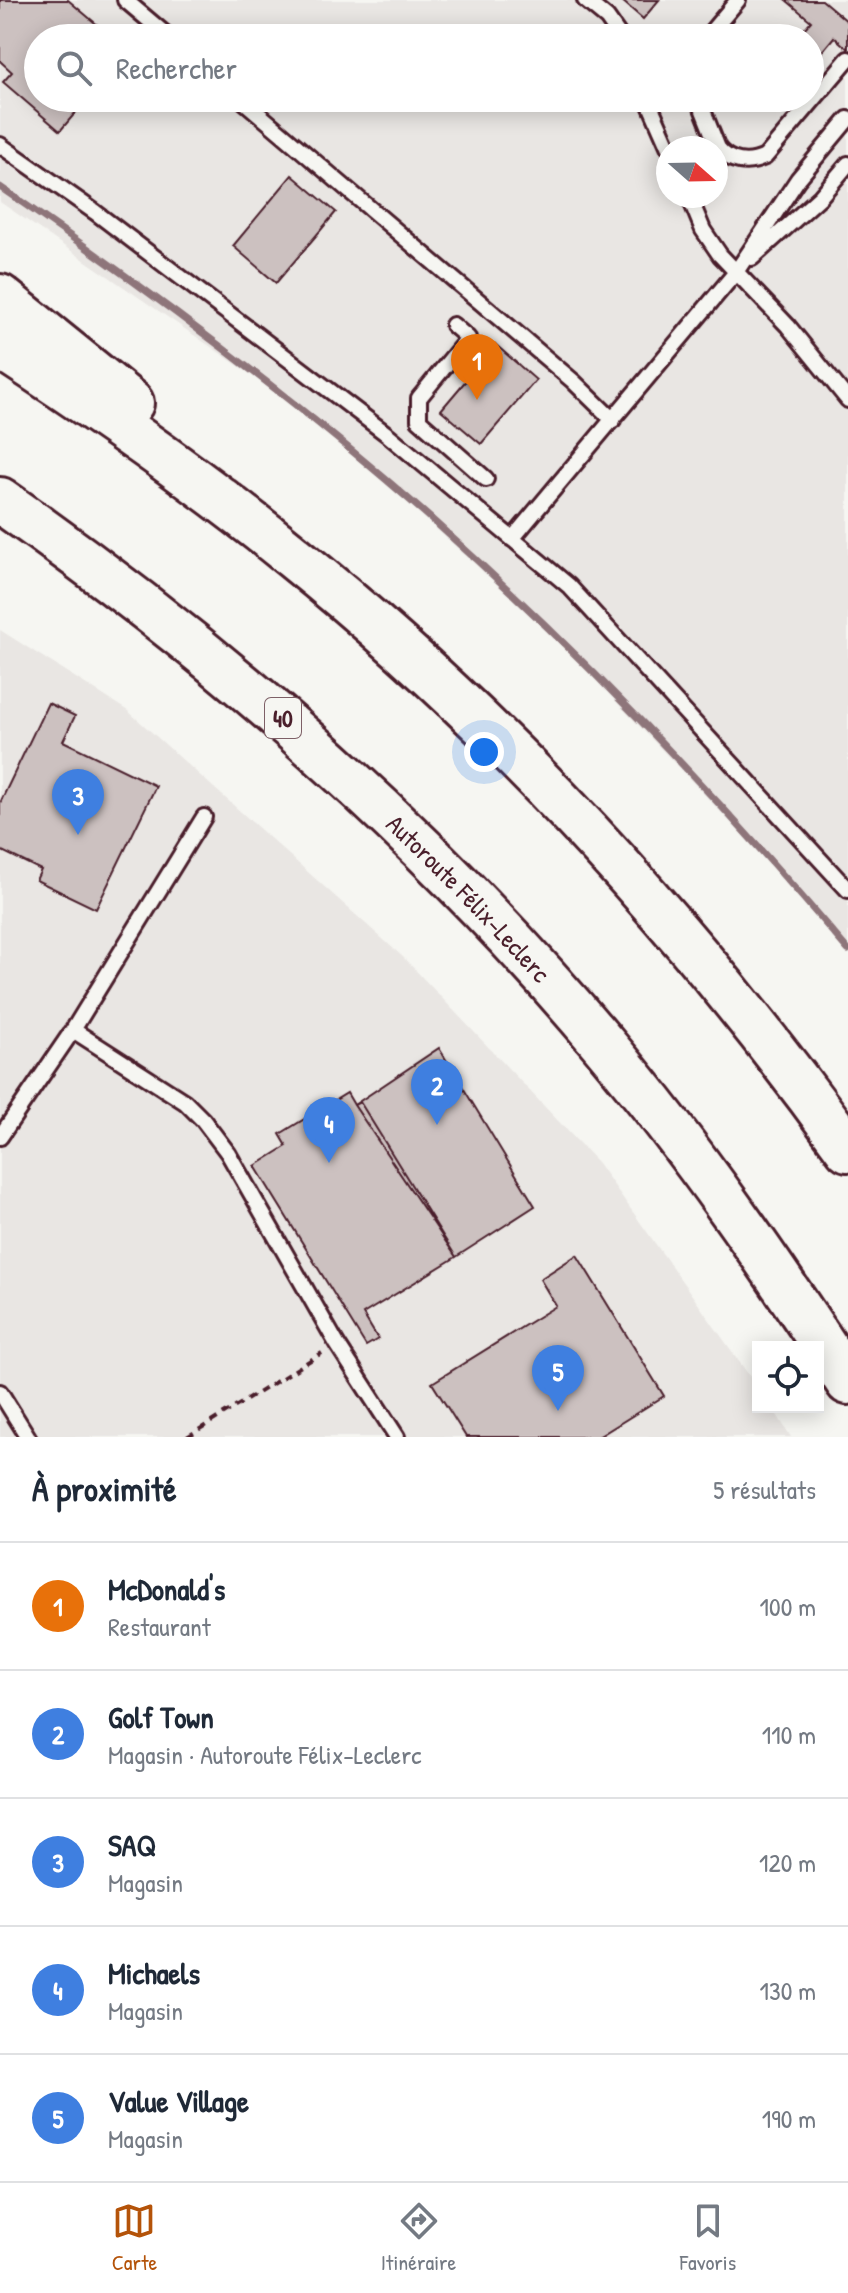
<!DOCTYPE html>
<html lang="fr">
<meta charset="utf-8">
<style>
:root{--surface:#fff;--page:#f2f2f3;--text:#1f2937;--muted:#747a83;--line:#e0e1e3;--accent:#b45309}
body{margin:0;font-family:"Patrick Hand",sans-serif;background:var(--page);color:var(--text)}
.controls{position:absolute;right:24px;bottom:24px;display:grid;overflow:hidden;border-radius:0px;box-shadow:0 4px 20px #0003}
.controls button{width:72px;height:72px;display:grid;place-items:center;padding:0;border:0;border-bottom:2px solid var(--line);background:var(--surface);color:var(--text);font:40px sans-serif}
.compass{position:absolute;left:656px;top:136px;width:72px;height:72px;border-radius:50%;background:var(--surface);box-shadow:0 4px 20px #0003;rotate:110deg}
.you{position:absolute;left:484px;top:752px;width:28px;height:28px;margin:-20px;border:6px solid #fff;border-radius:50%;background:#1a73e8;box-shadow:0 0 0 12px #1a73e833}
.badge{display:grid;place-items:center;width:52px;height:52px;border-radius:50%;background:var(--accent);color:#fff;font-size:26px;font-weight:700}
.pin{position:absolute;translate:-50% -66px;filter:drop-shadow(0 2px 4px #0008)}
.pin::after{content:'';position:absolute;top:42px;width:28px;height:24px;background:inherit;clip-path:polygon(0 0,100% 0,50% 100%)}
.list{margin:0;padding:0;list-style:none}
h2{display:flex;justify-content:space-between;align-items:center;height:104px;margin:0;padding:0 32px;font-size:34px}
h2 small{font-size:26px;font-weight:400;color:var(--muted)}
.list li{display:grid;grid-template-columns:52px 1fr auto;gap:24px;align-items:center;box-sizing:border-box;height:128px;padding:0 32px;border-top:2px solid var(--line)}
.list b{display:block;font-size:30px;white-space:nowrap}
.list p{margin:0;font-size:26px;white-space:nowrap;color:var(--muted)}
.list em{font-size:26px;font-style:normal;color:var(--muted)}
.icon{flex:none;width:44px;height:44px;fill:none;stroke:currentColor;stroke-width:2;stroke-linecap:round;stroke-linejoin:round}
.map{position:relative;flex:none;width:848px;height:1437px;overflow:hidden}
.search{position:absolute;background:var(--surface);box-shadow:0 4px 20px #0003;left:24px;right:24px;top:24px;height:88px;display:flex;align-items:center;gap:20px;box-sizing:border-box;padding:0 28px;border-radius:44px;color:var(--muted);font-size:30px}
.sheet{height:744px;background:var(--surface)}
nav{display:flex;justify-content:space-around;align-items:center;box-sizing:border-box;height:112px;border-top:2px solid var(--line);background:var(--surface);font-size:22px;color:var(--muted)}
nav a{display:grid;justify-items:center;gap:4px}
nav .on{color:var(--accent)}
.map>svg:first-child{display:block}
.built{fill:#e9e6e3;fill-rule:evenodd}
.lines{fill:none;stroke-linecap:round;stroke-linejoin:round}
.stream{stroke:#8e747a;stroke-width:7}
.building{fill:#ccc1c0;stroke:#4a1f2b;stroke-width:2}
.service-casing{stroke:#4a1f2b;stroke-width:20}
.motorway-casing{stroke:#4a1f2b;stroke-width:50}
.path{stroke:#4a1f2b;stroke-width:4;stroke-dasharray:8 6;stroke-linecap:butt}
.service{stroke:#f6f6f2;stroke-width:14}
.motorway{stroke:#f6f6f2;stroke-width:44}
.labels{text-anchor:middle;dominant-baseline:central;stroke-width:8;stroke-linejoin:round;paint-order:stroke}
.shield{fill:#f6f6f2;stroke:#7e6067;stroke-width:2}
.shield-label{font-size:24px;font-weight:bold;fill:#4a1f2b}
.street-label{font-size:26px;fill:#4a1f2b;stroke:#f6f6f2}
</style>
<div class="map">
<svg width="848" height="1437" viewBox="0 0 848 1437">
<rect width="100%" height="100%" fill="#f6f6f2"/>
<filter id="ink" filterUnits="userSpaceOnUse"><feTurbulence type="fractalNoise" baseFrequency=".0125" numOctaves="2"/><feDisplacementMap in="SourceGraphic" scale="16" xChannelSelector="R" yChannelSelector="G"/><feConvolveMatrix kernelMatrix="1 2 1 2 8 2 1 2 1" color-interpolation-filters="sRGB"/></filter>
<g filter="url(#ink)">
<path class="built" d="M0,0H848V946L555,637L316,419L0,202ZM38,38H810V98H38ZM668,148H716V196H668Z
M0,630L128,711L404,958L598,1163L758,1388V1407H772L791,1437H0Z"/>
<g class="lines">
<path class="stream" d="M0,187C151,291 299,401 436,523C583,655 720,799 848,950"/>
</g>
<path class="building" d="M0,0H68L113,38H38V98H88L60,131L3,82L12,72L0,61Z
M621,0H659L643,19Z
M786,0H822L848,22V49L834,37L810,66V38H796L811,21Z
M765,98H790L780,111Z
M292,175L336,212L276,283L233,246Z
M496,345L536,380L481,444L441,410Z
M48,703L75,716L63,741L156,786L96,909L36,880L41,870L0,850V803Z
M439,1048L535,1206L456,1257L354,1105Z
M347,1093L354,1105L360,1102L456,1257L363,1314L378,1339L366,1346L255,1166L287,1146L280,1134Z
M577,1255L664,1396L598,1437H466L432,1383L556,1306L540,1279Z"/>
<g class="lines">
<g class="service-casing">
<path id="service" d="M125,0L170,38
M585,0L607,18L621,38
M706,38L738,0
M240,98L573,381L613,420
M647,98L669,148
M698,98L718,148L716,149
M0,145L95,212L388,435L569,586L848,890
M718,148C730,163 748,165 765,157L848,59
M689,196L703,230L720,255L788,326L848,400
M752,258L820,197L848,164
M453,325L468,338L419,398V420L486,479
M512,539L736,272L798,179L848,119
M73,1030L185,1102L203,1120L228,1153L337,1344L397,1437
M0,1137L73,1030L204,817
M0,1392L28,1437"/>
</g>
<g class="motorway-casing">
<g id="motorway">
<path d="M0,297L131,403"/>
<path d="M0,346C100,411 198,479 290,554C503,725 688,928 848,1149"/>
<path id="s1" d="M0,500C224,657 429,836 605,1046C694,1152 772,1266 848,1382"/>
</g>
</g>
<path class="path" d="M187,1437L322,1353"/>
<use href="#service" class="service"/>
<use href="#motorway" class="motorway"/>
</g>
</g>
<g class="labels">
<rect class="shield" x="265" y="698" width="36" height="40" rx="6"/>
<g class="shield-label">
<text x="283" y="718">40</text>
</g>
<g class="street-label">
<text stroke="none"><textPath href="#s1" startOffset="616">Autoroute Félix-Leclerc</textPath></text>
</g>
</g>
</svg>
<div class="controls">
<button><svg class="icon" aria-label="locate" viewBox="0 0 24 24"><circle cx="12" cy="12" r="6"/><path d="M12 2v4M12 18v4M2 12h4M18 12h4"/></svg></button>
</div>
<svg class="compass" viewBox="-18 -18 36 36"><path d="M0-13l5 13h-10z" fill="#e53935"/><path d="M0 13l5-13h-10z" fill="#747a83"/></svg>
<div class="you"></div>
<div class="pin badge" style="left:477px;top:400px;background:#e8710a">1</div>
<div class="pin badge" style="left:437px;top:1125px;background:#3f7fe0">2</div>
<div class="pin badge" style="left:78px;top:835px;background:#3f7fe0">3</div>
<div class="pin badge" style="left:329px;top:1163px;background:#3f7fe0">4</div>
<div class="pin badge" style="left:558px;top:1411px;background:#3f7fe0">5</div>
<div class="search"><svg class="icon" aria-label="search" viewBox="0 0 24 24"><circle cx="10" cy="10" r="6"/><path d="M15 15l6 6"/></svg>Rechercher</div>
</div>
<section class="sheet">
<h2>À proximité<small>5 résultats</small></h2>
<ul class="list">
<li><span class="badge" style="background:#e8710a">1</span><div><b>McDonald's</b><p>Restaurant</p></div><em>100 m</em></li>
<li><span class="badge" style="background:#3f7fe0">2</span><div><b>Golf Town</b><p>Magasin · Autoroute Félix-Leclerc</p></div><em>110 m</em></li>
<li><span class="badge" style="background:#3f7fe0">3</span><div><b>SAQ</b><p>Magasin</p></div><em>120 m</em></li>
<li><span class="badge" style="background:#3f7fe0">4</span><div><b>Michaels</b><p>Magasin</p></div><em>130 m</em></li>
<li><span class="badge" style="background:#3f7fe0">5</span><div><b>Value Village</b><p>Magasin</p></div><em>190 m</em></li>
</ul>
</section>
<nav>
<a class="on"><svg class="icon" aria-label="map" viewBox="0 0 24 24"><path d="M3 6l6-2 6 2 6-2v14l-6 2-6-2-6 2zM9 4v14M15 6v14"/></svg>Carte</a>
<a><svg class="icon" aria-label="directions" viewBox="0 0 24 24"><path d="M12 3l9 9-9 9-9-9zM9 14v-3h6M13 9l2 2-2 2"/></svg>Itinéraire</a>
<a><svg class="icon" aria-label="saved" viewBox="0 0 24 24"><path d="M7 4h10v16l-5-4-5 4z"/></svg>Favoris</a>
</nav>
